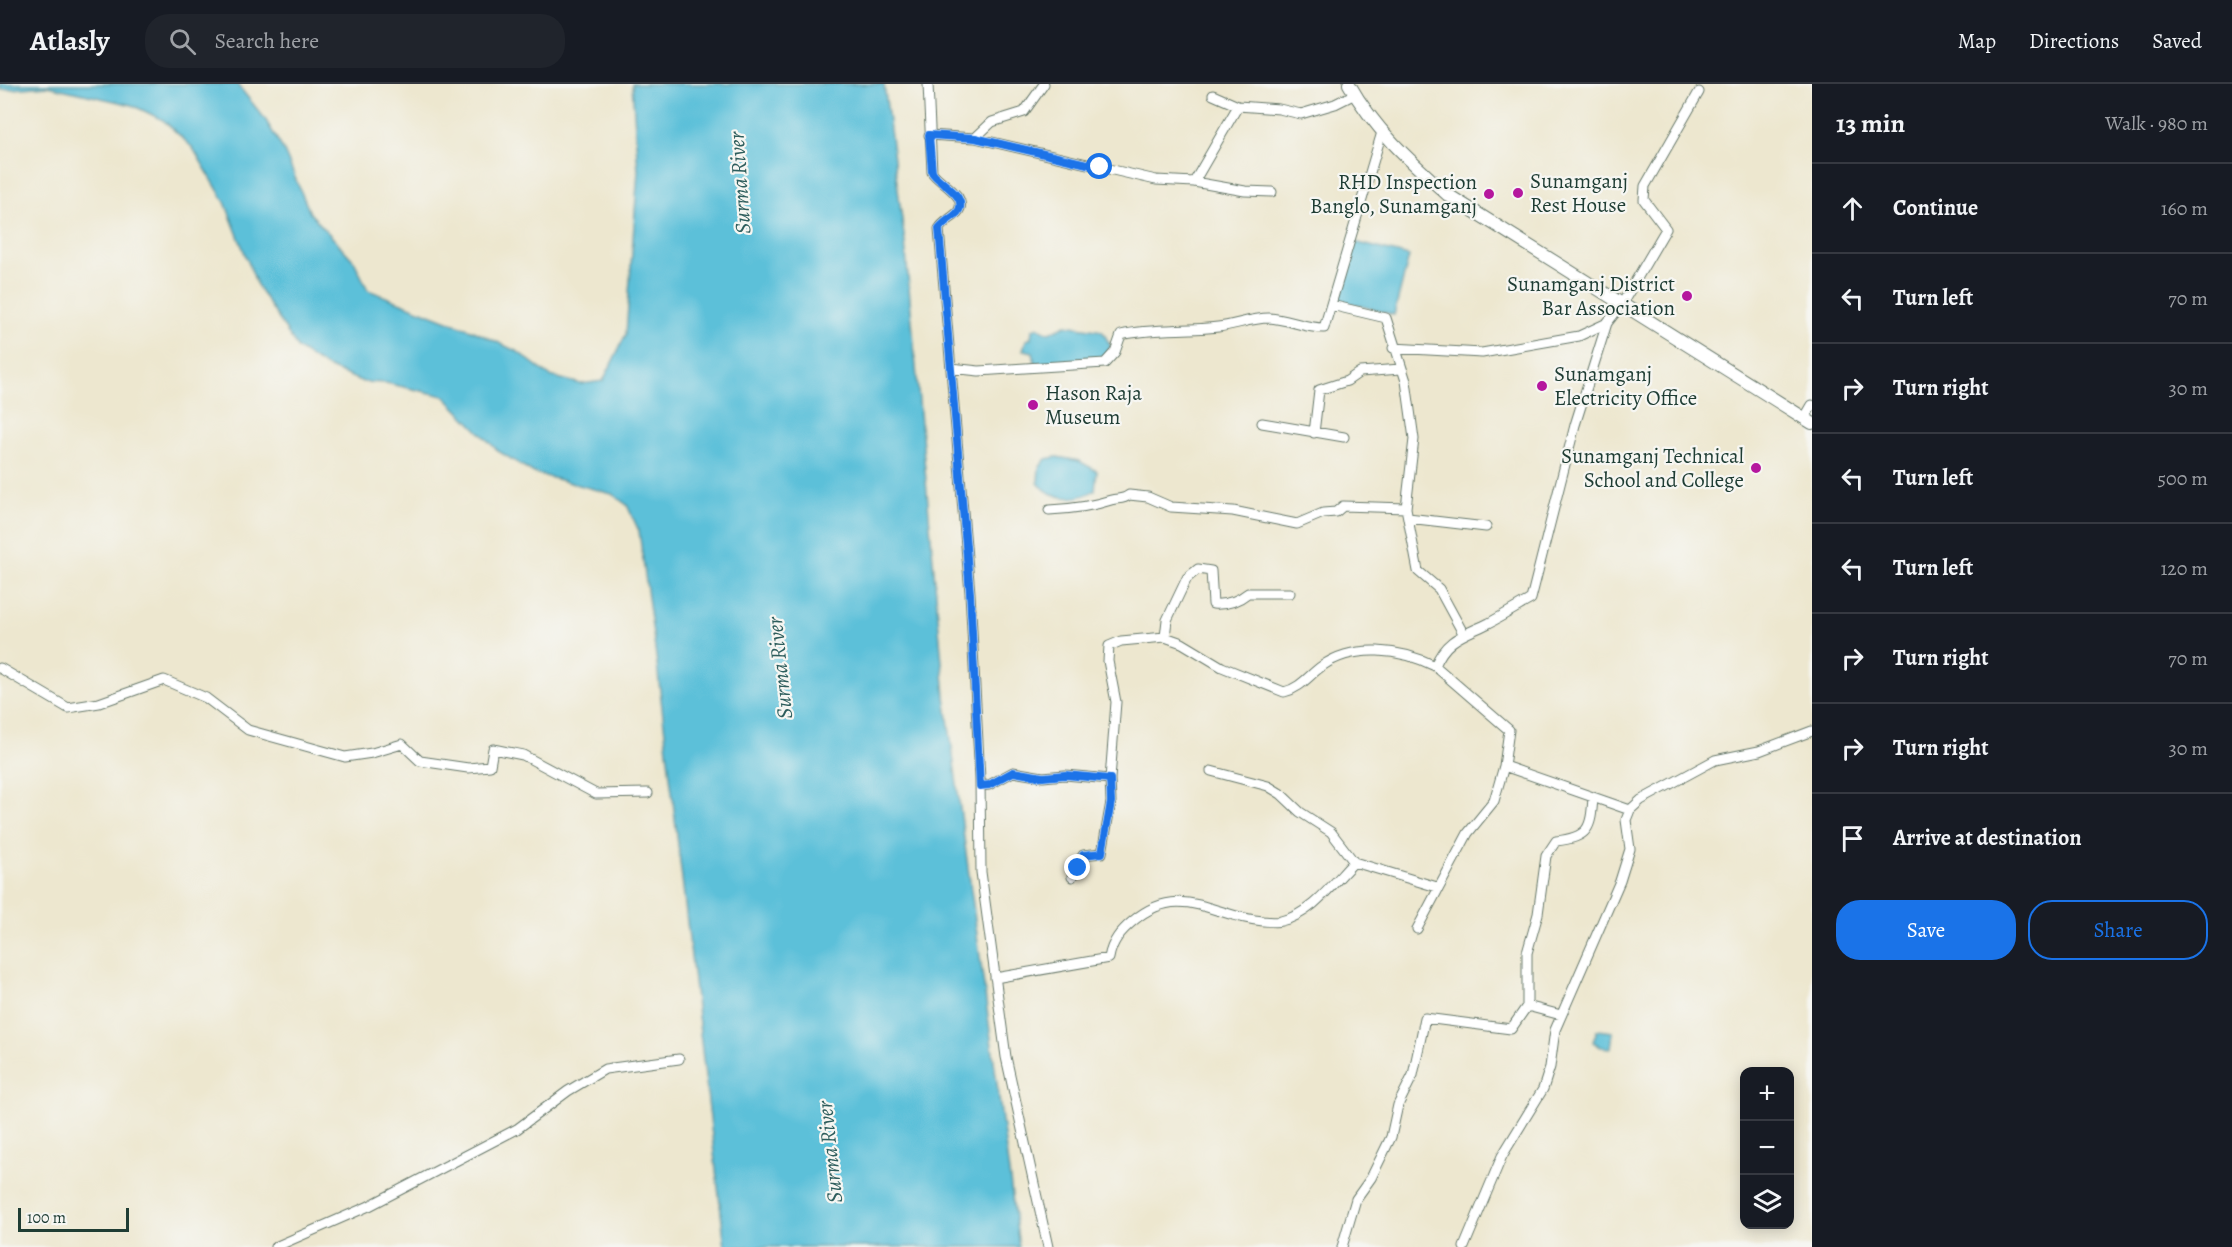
<!DOCTYPE html>
<meta charset="utf-8">
<style>
:root{--surface:#171b24;--page:#20242c;--text:#f1f3f6;--muted:#9ea1a6;--line:#363941;--accent:#1a73e8}
body{margin:0;font-family:Alegreya,serif;background:var(--page);color:var(--text)}
.controls{position:absolute;right:18px;bottom:18px;display:grid;overflow:hidden;border-radius:12px;box-shadow:0 3px 15px #0003}
.controls button{width:54px;height:54px;display:grid;place-items:center;padding:0;border:0;border-bottom:2px solid var(--line);background:var(--surface);color:var(--text);font:30px sans-serif}
.scale{position:absolute;left:18px;bottom:15px;width:111px;box-sizing:border-box;padding-left:6px;border:3px solid #1f3d34;border-top:0;font-size:16px;line-height:21px;white-space:nowrap;color:#1f3d34;-webkit-text-stroke:4px #f6f6f2;paint-order:stroke}
.stop{position:absolute;width:18px;height:18px;margin:-14px;border:4px solid #1a73e8;border-radius:50%;background:#fff}
.stop.end{background:#1a73e8;border-color:#fff;box-shadow:0 2px 6px #0008}
.list{margin:0;padding:0;list-style:none}
h2{display:flex;justify-content:space-between;align-items:center;height:78px;margin:0;padding:0 24px;font-size:26px}
h2 small{font-size:20px;font-weight:400;color:var(--muted)}
.list li{display:grid;grid-template-columns:39px 1fr auto;gap:18px;align-items:center;box-sizing:border-box;height:90px;padding:0 24px;border-top:2px solid var(--line)}
.list b{display:block;font-size:22px;white-space:nowrap}
.list em{font-size:20px;font-style:normal;color:var(--muted)}
.actions{display:flex;gap:12px;padding:18px 24px}
.actions a{flex:1;padding:14px 0;border:2px solid var(--accent);border-radius:24px;text-align:center;font-size:21px;color:var(--accent)}
.actions .main{background:var(--accent);color:#fff}
.icon{flex:none;width:33px;height:33px;fill:none;stroke:currentColor;stroke-width:2;stroke-linecap:round;stroke-linejoin:round}
.map{position:relative;flex:none;width:1812px;height:1163px;overflow:hidden}
header{display:flex;align-items:center;gap:36px;box-sizing:border-box;height:84px;padding:0 30px;background:var(--surface);border-bottom:2px solid var(--line)}
header strong{font-size:28px}
nav{display:flex;gap:33px;margin-inline-start:auto;font-size:21px}
.search{width:420px;height:54px;background:var(--page);display:flex;align-items:center;gap:15px;box-sizing:border-box;padding:0 21px;border-radius:24px;color:var(--muted);font-size:22px}
main{display:flex}
aside{flex:1;background:var(--surface)}
.map>svg:first-child{display:block}
.water{fill:#5bc0d9;stroke:#3d7e86;stroke-width:1.5}
.lines{fill:none;stroke-linecap:round;stroke-linejoin:round}
.minor-casing{stroke:#67786a;stroke-width:11}
.major-casing{stroke:#67786a;stroke-width:14}
.minor{stroke:#fff;stroke-width:9}
.major{stroke:#fff;stroke-width:12}
.route{stroke:#1a73e8;stroke-width:8}
.poi-dot{fill:#b5179e;stroke:#f6f6f2;stroke-width:2}
.labels{text-anchor:middle;dominant-baseline:central;stroke-width:4.5;stroke-linejoin:round;paint-order:stroke}
.poi-label{font-size:21px;fill:#1f3d34;stroke:#f6f6f2;text-anchor:start}
.water-label{font-size:22px;font-style:italic;fill:#2e5e5d;stroke:#f6f6f2}
</style>
<header>
<strong>Atlasly</strong>
<div class="search"><svg class="icon" aria-label="search" viewBox="0 0 24 24"><circle cx="10" cy="10" r="6"/><path d="M15 15l6 6"/></svg>Search here</div>
<nav><a>Map</a><a>Directions</a><a>Saved</a></nav>
</header>
<main>
<div class="map">
<svg width="1812" height="1163" viewBox="0 0 1812 1163">
<rect width="100%" height="100%" fill="#f6f6f2"/>
<filter id="ink" filterUnits="userSpaceOnUse"><feTurbulence type="fractalNoise" baseFrequency=".0167" numOctaves="2"/><feDisplacementMap in="SourceGraphic" scale="12" xChannelSelector="R" yChannelSelector="G"/><feConvolveMatrix kernelMatrix="1 2 1 2 8 2 1 2 1" color-interpolation-filters="sRGB"/></filter>
<filter id="wash" filterUnits="userSpaceOnUse"><feTurbulence type="fractalNoise" baseFrequency=".008" numOctaves="4" result="noise"/><feDisplacementMap in="SourceGraphic" scale="24" xChannelSelector="R" yChannelSelector="G"/><feGaussianBlur stdDeviation="1.35" result="paint"/><feColorMatrix in="noise" values="0 0 0 0 0 0 0 0 0 0 0 0 0 0 0 0 0 1.4 0 .05"/><feComposite in="paint" operator="in"/></filter>
<g filter="url(#wash)">
<rect width="100%" height="100%" fill="#ede7cf"/>
<path class="water" d="M0,0H237L265,35L284,67L310,129L354,177L368,206L476,248L518,268L550,292L581,300L603,297L626,250L638,87L632,0H884L905,158L945,612L1019,1163H725L656,572L639,447L627,421L612,410L534,389L498,367L444,312L386,299L363,298L325,282L298,265L257,201L225,118L193,64L163,36L132,21L48,2L0,6Z
M1355,158L1409,172L1394,231L1339,216Z
M1066,241L1102,247L1111,262L1102,278L1035,280L1033,268L1023,266L1026,256L1031,254L1032,246L1037,243L1049,249Z
M1057,373L1079,377L1097,387L1095,406C1077,418 1052,416 1038,399L1039,384L1046,375Z
M1597,946L1613,948L1611,964L1601,963L1593,958Z"/>
</g>
<g filter="url(#ink)">
<g class="lines">
<g class="minor-casing">
<path id="minor" d="M928,0L932,88C939,99 971,113 957,129C951,135 943,138 939,145L970,509L980,695L981,788L1006,973L1048,1163
M1213,11L1238,22L1279,25L1301,30L1335,20L1355,10
M929,51L975,54L992,38L1024,28L1044,0
M975,54L1156,96L1194,98L1245,107L1272,108
M1194,98L1238,22
M1331,221L1386,234L1406,297L1414,355L1406,424L1418,487L1439,505L1463,549
M1393,264L1482,269L1579,252L1607,239L1622,220L1666,145L1644,116L1645,102L1699,8
M951,284L979,287L1105,279L1115,268L1121,251C1152,244 1186,247 1218,243C1235,241 1252,234 1269,234C1288,235 1304,244 1324,244L1382,48
M1804,335L1812,321
M1262,339L1344,353
M1314,349L1319,306L1347,297L1360,288L1401,285
M1049,426C1072,425 1090,423 1111,416C1118,414 1123,416 1129,411L1148,413L1171,423L1233,427L1297,440L1323,429L1336,428L1343,422L1406,424
M1408,434L1486,443
M1165,553L1167,536L1187,494L1198,485L1211,487L1213,520C1226,521 1238,517 1248,509H1290
M1435,582C1446,554 1465,551 1489,539C1504,531 1517,523 1531,515L1575,341L1607,239
M0,584L68,624L99,619L164,596L206,614L248,646L345,673L372,669L402,660L420,677L468,684L490,682L493,665L523,671L596,710L648,709
M1504,682L1630,726
M1211,687L1268,702L1281,710L1300,728L1331,748L1354,778L1437,803
M1110,695L1116,618L1108,577L1109,562L1121,557L1165,553L1182,559L1222,583L1284,608C1301,604 1309,591 1322,582C1354,559 1401,565 1435,582L1509,646L1504,682L1494,717L1468,749L1417,845
M980,702L989,701L1013,688L1043,693L1065,691L1110,695L1111,718L1102,769L1083,771L1072,793
M995,894L1109,874C1112,857 1121,847 1133,837C1181,797 1213,833 1263,837C1268,837 1275,839 1281,837C1312,830 1333,799 1354,778
M1527,922V869L1538,830L1546,772L1556,757C1589,753 1591,745 1593,713
M275,1163L369,1122L517,1045L568,1007L605,985L679,975
M1342,1163L1356,1115L1371,1094L1391,1053L1398,1021L1413,991L1425,934L1511,945L1527,922L1561,931
M1464,1163L1502,1072L1543,1005L1550,983L1555,946L1620,797L1630,765L1626,736L1630,726L1641,716L1715,676L1759,667L1812,647"/>
</g>
<g class="major-casing">
<path id="major" d="M1349,0C1374,45 1410,77 1448,111L1812,339"/>
</g>
<use href="#minor" class="minor"/>
<use href="#major" class="major"/>
</g>
</g>
<g class="lines" filter="url(#ink)">
<path class="route" d="M1078,784L1083,771L1102,769L1111,718L1110,695L1065,691L1043,693L1013,688L989,701L980,702L970,509L939,145C943,138 951,135 957,129C971,113 938,99 932,88L929,51L975,54L1100,83"/>
</g>
<g class="poi-dot">
<circle cx="1518" cy="109" r="6"/>
<circle cx="1489" cy="110" r="6"/>
<circle cx="1687" cy="212" r="6"/>
<circle cx="1542" cy="302" r="6"/>
<circle cx="1033" cy="321" r="6"/>
<circle cx="1756" cy="384" r="6"/>
</g>
<g class="labels">
<g class="poi-label">
<text x="1530" y="97">Sunamganj<tspan x="1530" dy="24">Rest House</tspan></text>
<text x="1477" y="98" text-anchor="end">RHD Inspection<tspan x="1477" dy="24">Banglo, Sunamganj</tspan></text>
<text x="1675" y="200" text-anchor="end">Sunamganj District<tspan x="1675" dy="24">Bar Association</tspan></text>
<text x="1554" y="290">Sunamganj<tspan x="1554" dy="24">Electricity Office</tspan></text>
<text x="1045" y="309">Hason Raja<tspan x="1045" dy="24">Museum</tspan></text>
<text x="1744" y="372" text-anchor="end">Sunamganj Technical<tspan x="1744" dy="24">School and College</tspan></text>
</g>
<g class="water-label">
<text transform="translate(740 99) rotate(-94)">Surma River</text>
<text transform="translate(780 584) rotate(-96)">Surma River</text>
<text transform="translate(830 1068) rotate(-96)">Surma River</text>
</g>
</g>
</svg>
<div class="controls">
<button>+</button>
<button>−</button>
<button><svg class="icon" aria-label="layers" viewBox="0 0 24 24"><path d="M12 4l9 5-9 5-9-5zM3 14l9 5 9-5"/></svg></button>
</div>
<div class="scale">100 m</div>
<div class="stop" style="left:1100px;top:83px"></div>
<div class="stop end" style="left:1078px;top:784px"></div>
</div>
<aside>
<h2>13 min<small>Walk · 980 m</small></h2>
<ul class="list">
<li><svg class="icon" aria-label="ahead" viewBox="0 0 24 24"><path d="M12 20V5M6 11l6-6 6 6"/></svg><div><b>Continue</b></div><em>160 m</em></li>
<li><svg class="icon" aria-label="left" viewBox="0 0 24 24"><path d="M17 20v-9H6M10 6l-5 5 5 5"/></svg><div><b>Turn left</b></div><em>70 m</em></li>
<li><svg class="icon" aria-label="right" viewBox="0 0 24 24"><path d="M7 20v-9h11M14 6l5 5-5 5"/></svg><div><b>Turn right</b></div><em>30 m</em></li>
<li><svg class="icon" aria-label="left" viewBox="0 0 24 24"><path d="M17 20v-9H6M10 6l-5 5 5 5"/></svg><div><b>Turn left</b></div><em>500 m</em></li>
<li><svg class="icon" aria-label="left" viewBox="0 0 24 24"><path d="M17 20v-9H6M10 6l-5 5 5 5"/></svg><div><b>Turn left</b></div><em>120 m</em></li>
<li><svg class="icon" aria-label="right" viewBox="0 0 24 24"><path d="M7 20v-9h11M14 6l5 5-5 5"/></svg><div><b>Turn right</b></div><em>70 m</em></li>
<li><svg class="icon" aria-label="right" viewBox="0 0 24 24"><path d="M7 20v-9h11M14 6l5 5-5 5"/></svg><div><b>Turn right</b></div><em>30 m</em></li>
<li><svg class="icon" aria-label="arrive" viewBox="0 0 24 24"><path d="M6 21V4h12l-3 4 3 4H6"/></svg><div><b>Arrive at destination</b></div></li>
</ul>
<div class="actions"><a class="main">Save</a><a>Share</a></div>
</aside>
</main>
